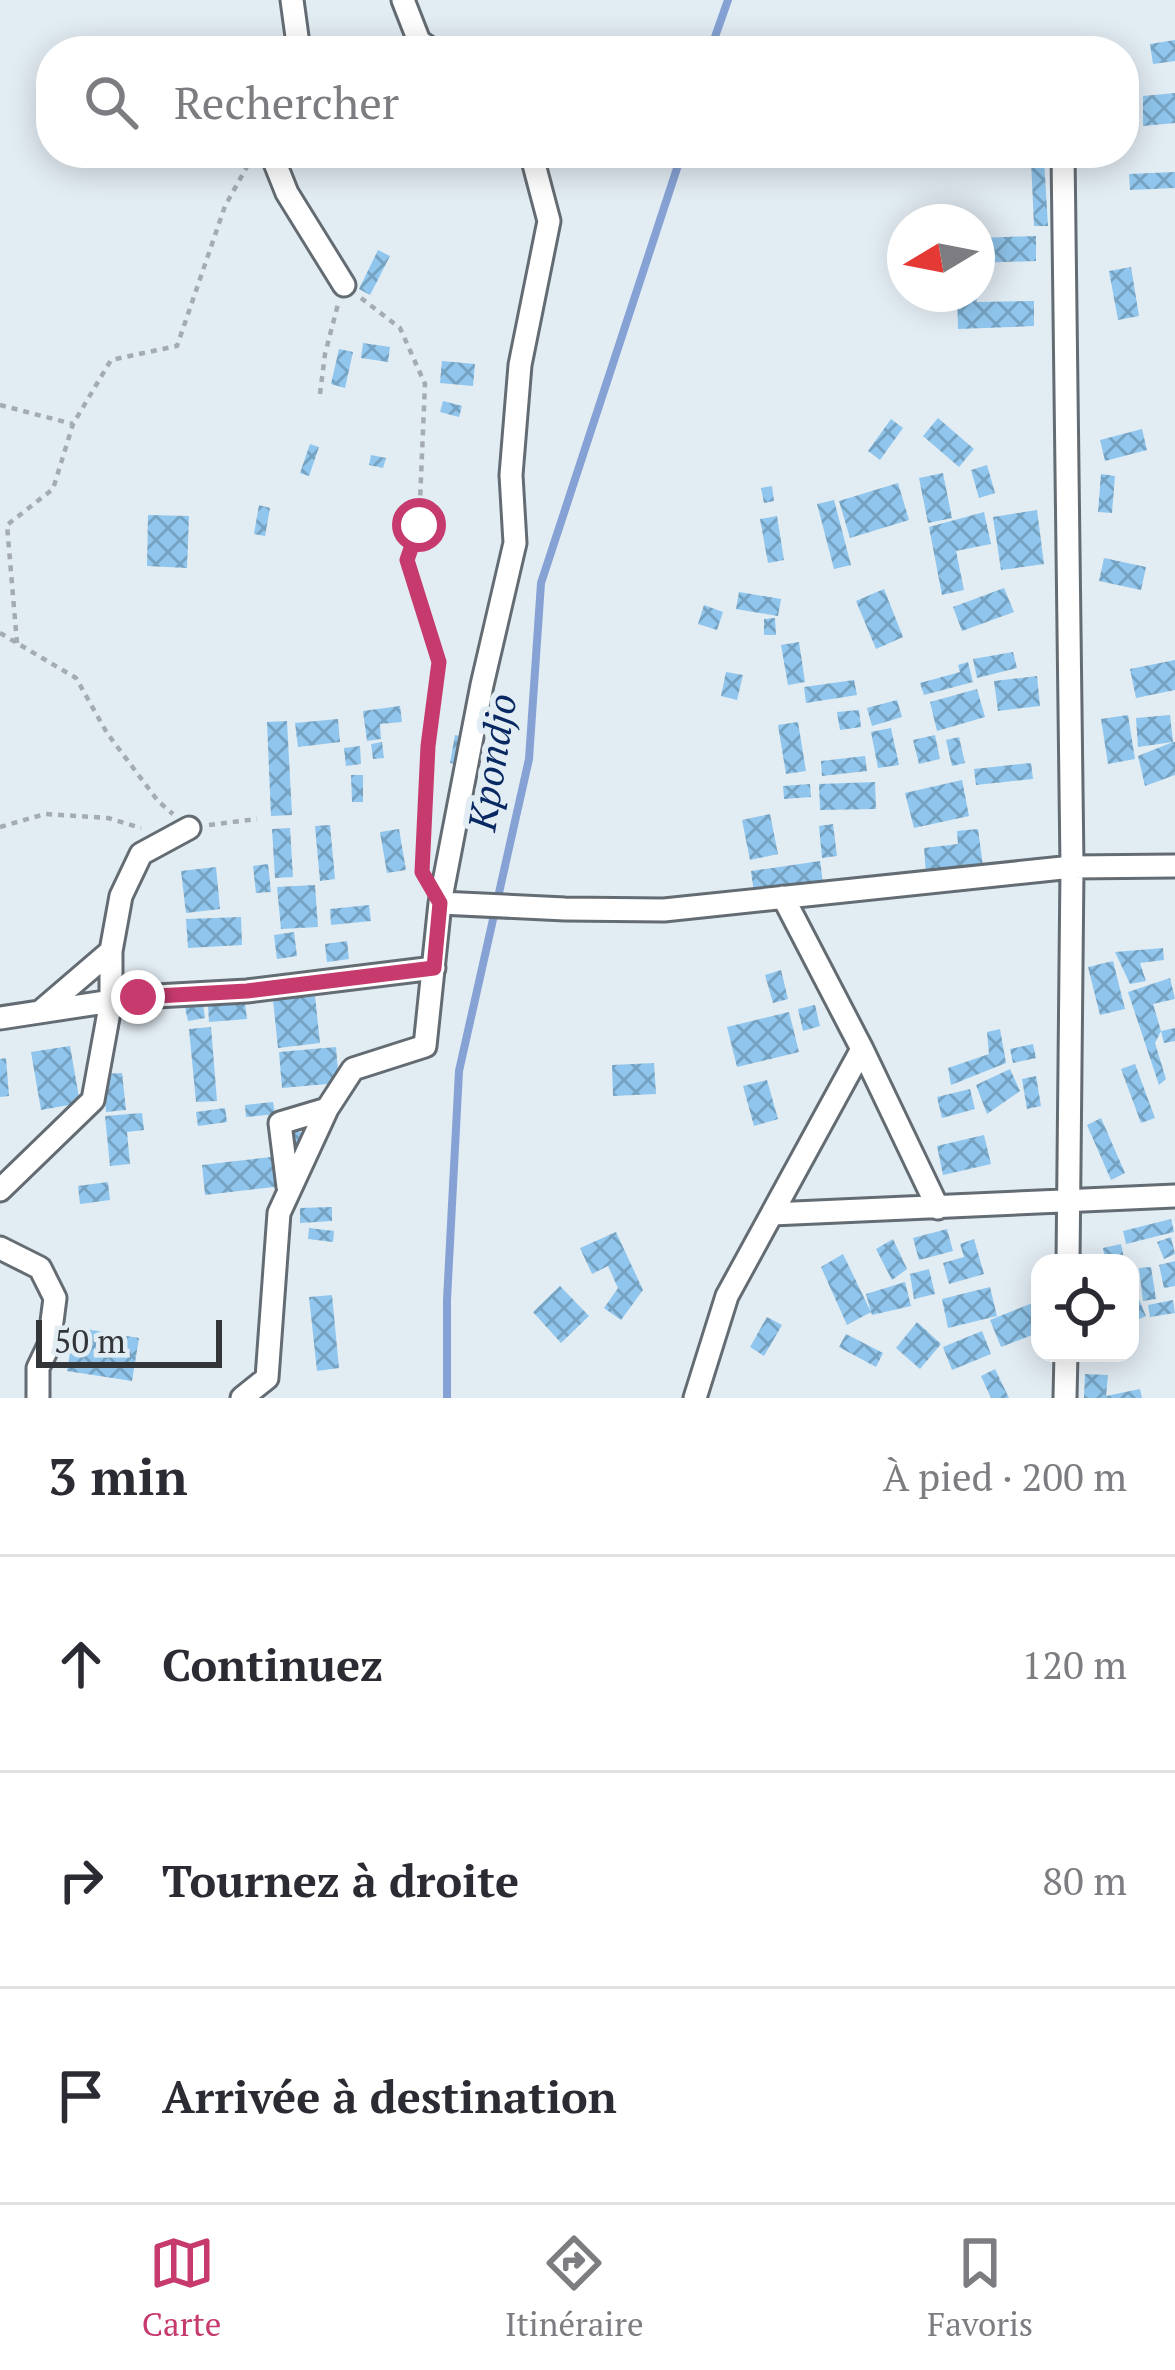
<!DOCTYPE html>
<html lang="fr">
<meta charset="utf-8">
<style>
:root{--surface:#fff;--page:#f7f7f7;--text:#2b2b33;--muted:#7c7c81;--line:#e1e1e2;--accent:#c63a6e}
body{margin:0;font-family:"PT Serif",serif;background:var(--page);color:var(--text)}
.controls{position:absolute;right:36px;bottom:36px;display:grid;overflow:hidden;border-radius:24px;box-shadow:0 6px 30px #0003}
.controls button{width:108px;height:108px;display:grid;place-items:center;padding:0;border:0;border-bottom:3px solid var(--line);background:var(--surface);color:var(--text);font:60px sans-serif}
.compass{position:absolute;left:887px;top:204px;width:108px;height:108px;border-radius:50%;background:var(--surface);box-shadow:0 6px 30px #0003;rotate:260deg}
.scale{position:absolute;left:36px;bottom:30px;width:186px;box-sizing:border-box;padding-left:12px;border:6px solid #333639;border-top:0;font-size:33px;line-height:42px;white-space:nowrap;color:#333639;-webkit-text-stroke:9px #e2ecf3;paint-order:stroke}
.stop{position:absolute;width:36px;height:36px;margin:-27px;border:9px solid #c63a6e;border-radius:50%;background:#fff}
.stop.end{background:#c63a6e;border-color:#fff;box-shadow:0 3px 12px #0008}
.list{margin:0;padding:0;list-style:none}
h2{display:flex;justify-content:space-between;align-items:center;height:156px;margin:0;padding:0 48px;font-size:51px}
h2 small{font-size:39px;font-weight:400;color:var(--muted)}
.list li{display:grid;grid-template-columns:78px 1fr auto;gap:36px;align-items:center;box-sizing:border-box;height:216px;padding:0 48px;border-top:3px solid var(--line)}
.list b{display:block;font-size:45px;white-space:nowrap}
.list em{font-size:39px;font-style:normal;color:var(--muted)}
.icon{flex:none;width:66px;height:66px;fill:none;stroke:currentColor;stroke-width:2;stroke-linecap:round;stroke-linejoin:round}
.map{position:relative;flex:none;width:1175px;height:1398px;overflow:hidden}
.search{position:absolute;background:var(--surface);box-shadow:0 6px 30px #0003;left:36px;right:36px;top:36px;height:132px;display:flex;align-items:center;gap:30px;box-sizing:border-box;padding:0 42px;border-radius:48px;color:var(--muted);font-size:45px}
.sheet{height:804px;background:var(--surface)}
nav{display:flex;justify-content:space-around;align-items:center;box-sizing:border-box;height:168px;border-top:3px solid var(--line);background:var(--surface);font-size:33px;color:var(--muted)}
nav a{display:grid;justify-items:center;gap:6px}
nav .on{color:var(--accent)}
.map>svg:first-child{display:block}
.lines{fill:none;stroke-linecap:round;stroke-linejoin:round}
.stream{stroke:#86a2d4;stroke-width:8}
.building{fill:url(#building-cross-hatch)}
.minor-casing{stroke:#646c73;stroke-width:27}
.path{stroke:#a4acb1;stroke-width:4.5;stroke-dasharray:6 6;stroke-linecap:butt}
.minor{stroke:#fff;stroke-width:21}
.route{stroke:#c63a6e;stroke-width:15}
.labels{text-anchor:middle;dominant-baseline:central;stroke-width:12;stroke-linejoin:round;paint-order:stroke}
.water-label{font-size:39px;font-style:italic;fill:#082862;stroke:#e2ecf3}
</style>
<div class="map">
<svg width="1175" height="1398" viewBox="0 0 1175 1398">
<defs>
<pattern id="building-cross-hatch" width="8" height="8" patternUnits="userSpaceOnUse" patternTransform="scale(3)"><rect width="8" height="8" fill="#90c6ed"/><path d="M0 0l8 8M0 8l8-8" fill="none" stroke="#76a2c1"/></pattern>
</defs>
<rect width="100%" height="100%" fill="#e2ecf3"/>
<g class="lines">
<path class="stream" d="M710,51L728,0
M447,1398V1300L459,1071L529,759L541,583L682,153"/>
</g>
<path class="building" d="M1175,40V61L1153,64L1150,44Z
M1175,93V123L1143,126V96Z
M1044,160L1048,226H1034L1031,161Z
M1175,172V188L1130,190L1129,174Z
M1036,236V261L977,263V238Z
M378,250L390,256L370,295L359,289Z
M1131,267L1139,316L1118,320L1109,271Z
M957,294H976L977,302L1034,301V326L958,329Z
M363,343L390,347L388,362L361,358Z
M339,349L353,352L345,388L331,384Z
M442,361L475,364L473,386L440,383Z
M443,401L462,406L459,417L440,412Z
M938,418L974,449L959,467L923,436Z
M891,419L903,428L880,460L868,451Z
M1142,429L1147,450L1105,461L1100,440Z
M310,444L319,447L309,476L300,473Z
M371,455L386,458L383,468L369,465Z
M987,465L995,493L979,498L971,470Z
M943,473L952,518L928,523L919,478Z
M1101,474L1115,476L1112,513L1098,512Z
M898,483L909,520L850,538L839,501Z
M772,486L774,501L764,503L761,488Z
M834,500L851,565L834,569L817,504Z
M259,505L270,508L265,536L254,534Z
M1037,510L1044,564L1001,570L993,517Z
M984,512L991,544L956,551L964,590L942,595L929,527Z
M148,515L189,516L187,568L147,566Z
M777,516L784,560L768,563L760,519Z
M1104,558L1146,567L1141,590L1099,581Z
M1004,588L1014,612L962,631L953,607Z
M884,589L903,637L876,649L856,601Z
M739,592L781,599L778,616L736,609Z
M704,605L723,612L717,630L698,624Z
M775,618L776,635H764V619Z
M799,642L805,682L788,685L781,645Z
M1013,652L1017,668L977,678L973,659Z
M1175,660V690L1136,698L1130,669Z
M968,662L973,682L924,695L920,683L960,672L958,665Z
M726,672L743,675L737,700L721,696Z
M1037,676L1040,706L998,711L994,681Z
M854,680L857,695L806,703L804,687Z
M977,689L985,717L937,731L930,702Z
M897,700L902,717L872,726L867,708Z
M400,706L402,722L380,724L381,739L367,741L363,711Z
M859,710L861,727L840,730L837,712Z
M1128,715L1135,759L1108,764L1101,719Z
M1170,715L1173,742H1175V775L1145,786L1138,756L1173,742L1138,747L1136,718Z
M338,719L340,742L298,747L295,723Z
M287,721L292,815L271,816L267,722Z
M798,722L806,771L786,774L778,725Z
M891,728L899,765L878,768L871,732Z
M455,735L465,737L460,765L450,763Z
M935,735L940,759L919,764L913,740Z
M959,737L965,763L952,766L946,740Z
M382,742L384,758L373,759L371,744Z
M360,746L361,764L346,766L344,748Z
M865,756L867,771L822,776L821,761Z
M1031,763L1033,779L976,785L974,769Z
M351,775H363V802H352Z
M962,780L969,816L914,828L905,793Z
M875,782L876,809L820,810L819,784Z
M810,784L811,797L784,799L783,786Z
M770,814L778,854L750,860L742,820Z
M833,824L837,856L822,858L819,826Z
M330,825L335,879L320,881L315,826Z
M290,828L293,877L275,878L272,829Z
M399,829L406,870L387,873L380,832Z
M978,829L983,866L926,873L924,848L958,844L957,831Z
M820,861L823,883L754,893L751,871Z
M268,864L271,892L256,893L253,866Z
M216,867L220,909L186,913L181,871Z
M315,885L318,927L281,929L277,887Z
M369,905L371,921L331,925L330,909Z
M241,917L242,945L188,948L186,919Z
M294,932L297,956L277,959L274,935Z
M347,941L349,959L327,962L325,944Z
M1163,948L1164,960L1140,963L1146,981L1130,984L1115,952Z
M1113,961L1125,1009L1100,1015L1088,967Z
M781,970L788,999L773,1003L765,975Z
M1170,978L1175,999L1153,1004L1161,1031L1155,1043L1166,1079L1159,1085L1128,992Z
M315,996L320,1043L278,1048L273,1000Z
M245,1003L247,1019L209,1022L208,1006Z
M203,1004L205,1018L188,1021L185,1007Z
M815,1005L820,1026L803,1031L798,1009Z
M789,1012L799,1052L737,1067L727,1027Z
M211,1027L217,1101L196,1102L189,1029Z
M1175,1028V1041L1164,1043L1161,1031Z
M1000,1029L1006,1063L951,1085L948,1068L989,1054L987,1032Z
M1033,1044L1036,1058L1013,1063L1010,1049Z
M70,1046L80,1103L41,1110L31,1052Z
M336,1047L339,1083L282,1088L279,1052Z
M6,1058L9,1096L0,1097V1059Z
M654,1063L656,1094L613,1096L612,1065Z
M1135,1064L1155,1118L1141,1123L1121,1069Z
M1010,1069L1020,1091L987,1114L976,1085Z
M122,1073L126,1110L106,1112L103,1074Z
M1036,1076L1041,1106L1027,1109L1022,1079Z
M767,1080L778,1119L754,1126L743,1086Z
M970,1089L975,1109L942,1118L937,1097Z
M273,1102L275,1114L246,1117L245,1105Z
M225,1108L227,1122L198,1126L196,1112Z
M142,1113L144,1130L127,1132L130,1164L110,1166L105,1116Z
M1101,1118L1125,1173L1111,1180L1087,1125Z
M295,1130L305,1134L299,1148L292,1147L289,1134Z
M984,1135L991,1164L943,1175L937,1146Z
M279,1156L282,1186L205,1195L202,1165Z
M108,1182L110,1200L80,1204L78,1186Z
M332,1207V1221L300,1223V1208Z
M1171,1219L1174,1232L1126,1244L1123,1231Z
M309,1228L334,1231L333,1242L308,1239Z
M947,1229L953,1251L919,1260L913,1238Z
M616,1232L643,1290L621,1320L604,1308L618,1288L608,1266L592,1274L580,1248Z
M1171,1237L1175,1254L1164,1259L1157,1242Z
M893,1239L907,1269L892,1280L876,1249Z
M974,1239L984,1274L949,1284L943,1263L964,1257L960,1244Z
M1121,1244L1125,1263H1106L1103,1248Z
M843,1254L871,1312L866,1294L905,1282L911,1306L872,1315L871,1312L847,1325L821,1267Z
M1175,1261V1286L1164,1288L1159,1265Z
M1151,1267L1156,1299L1143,1301L1139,1268Z
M929,1269L935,1294L914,1299L910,1274Z
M1130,1278L1146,1316L1130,1323Z
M560,1286L589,1316L561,1343L533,1312Z
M990,1287L997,1316L948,1328L942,1299Z
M332,1295L339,1368L317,1371L309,1297Z
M1040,1300V1332L1001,1347L990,1320Z
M1173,1300L1175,1313L1150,1317L1148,1305Z
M767,1317L782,1325L764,1356L750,1347Z
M917,1322L941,1344L920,1369L896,1348Z
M74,1327L139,1338L132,1381L67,1371Z
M982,1331L991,1354L952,1370L943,1347Z
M846,1334L883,1353L876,1367L839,1347Z
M995,1369L1009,1398H991L981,1376Z
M1085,1374L1108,1375L1106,1396L1140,1389L1142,1398H1084Z"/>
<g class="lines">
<g class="minor-casing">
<path id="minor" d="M292,0L298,44L296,51
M403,0L419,41L433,51
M271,153L287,193L344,285
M1063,153L1072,867L1068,1263
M440,903L482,685L515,543L511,475L520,365L549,221L531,153
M41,1011L111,951L121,896L141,854L189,828
M0,1018L138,997L247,991L434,968
M862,1049L938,1208
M288,1187L280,1123L327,1109
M0,1190L93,1100L111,1001V951
M772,1214L1175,1196
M0,1248L40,1268L55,1298L49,1345L38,1368V1398
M242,1398L267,1378L279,1213L327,1109L353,1069L425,1046L440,903L565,909L664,910L1072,867L1175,866
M695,1398L727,1296L862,1049L783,897
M1065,1398L1066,1353"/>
</g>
<path class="path" d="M361,298L400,328L425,384L419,525L407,560L438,662L428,746L422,866
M320,394L325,354L338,304
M0,405L73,424
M0,633L76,678L107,733L158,801L173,814
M17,643L7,525L53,489L73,424L111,360L177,346L225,206L249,163
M209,825L257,819
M0,827L45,814L108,818L141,828"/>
<use href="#minor" class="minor"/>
</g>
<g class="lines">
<path class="route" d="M138,997L247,991L434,968L440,903L422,872L428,746L439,662L407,560L419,525"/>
</g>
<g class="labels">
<g class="water-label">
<text transform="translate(491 762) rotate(-81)">Kpondjo</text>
</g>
</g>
</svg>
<div class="controls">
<button><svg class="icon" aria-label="locate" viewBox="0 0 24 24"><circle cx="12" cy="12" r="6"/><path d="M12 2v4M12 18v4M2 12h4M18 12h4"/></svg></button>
</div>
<svg class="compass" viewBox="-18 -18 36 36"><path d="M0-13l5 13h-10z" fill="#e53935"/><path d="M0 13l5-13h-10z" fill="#7c7c81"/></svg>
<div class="scale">50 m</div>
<div class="stop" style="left:419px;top:525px"></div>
<div class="stop end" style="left:138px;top:997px"></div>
<div class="search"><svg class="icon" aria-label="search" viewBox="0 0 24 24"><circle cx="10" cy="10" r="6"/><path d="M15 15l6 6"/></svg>Rechercher</div>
</div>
<section class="sheet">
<h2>3 min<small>À pied · 200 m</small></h2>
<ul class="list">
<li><svg class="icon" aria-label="ahead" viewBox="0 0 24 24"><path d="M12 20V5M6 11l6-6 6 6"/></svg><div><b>Continuez</b></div><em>120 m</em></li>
<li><svg class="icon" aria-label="right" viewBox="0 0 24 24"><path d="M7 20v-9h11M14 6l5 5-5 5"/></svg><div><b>Tournez à droite</b></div><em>80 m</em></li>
<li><svg class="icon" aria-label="arrive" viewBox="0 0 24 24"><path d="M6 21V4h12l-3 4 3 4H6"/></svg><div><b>Arrivée à destination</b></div></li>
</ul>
</section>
<nav>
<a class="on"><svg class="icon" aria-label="map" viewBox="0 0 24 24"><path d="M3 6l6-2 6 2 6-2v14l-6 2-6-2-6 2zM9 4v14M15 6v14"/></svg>Carte</a>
<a><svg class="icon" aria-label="directions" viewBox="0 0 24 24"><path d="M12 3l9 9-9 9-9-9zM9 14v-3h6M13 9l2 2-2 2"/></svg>Itinéraire</a>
<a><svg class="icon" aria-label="saved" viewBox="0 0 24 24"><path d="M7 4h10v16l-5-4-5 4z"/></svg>Favoris</a>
</nav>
